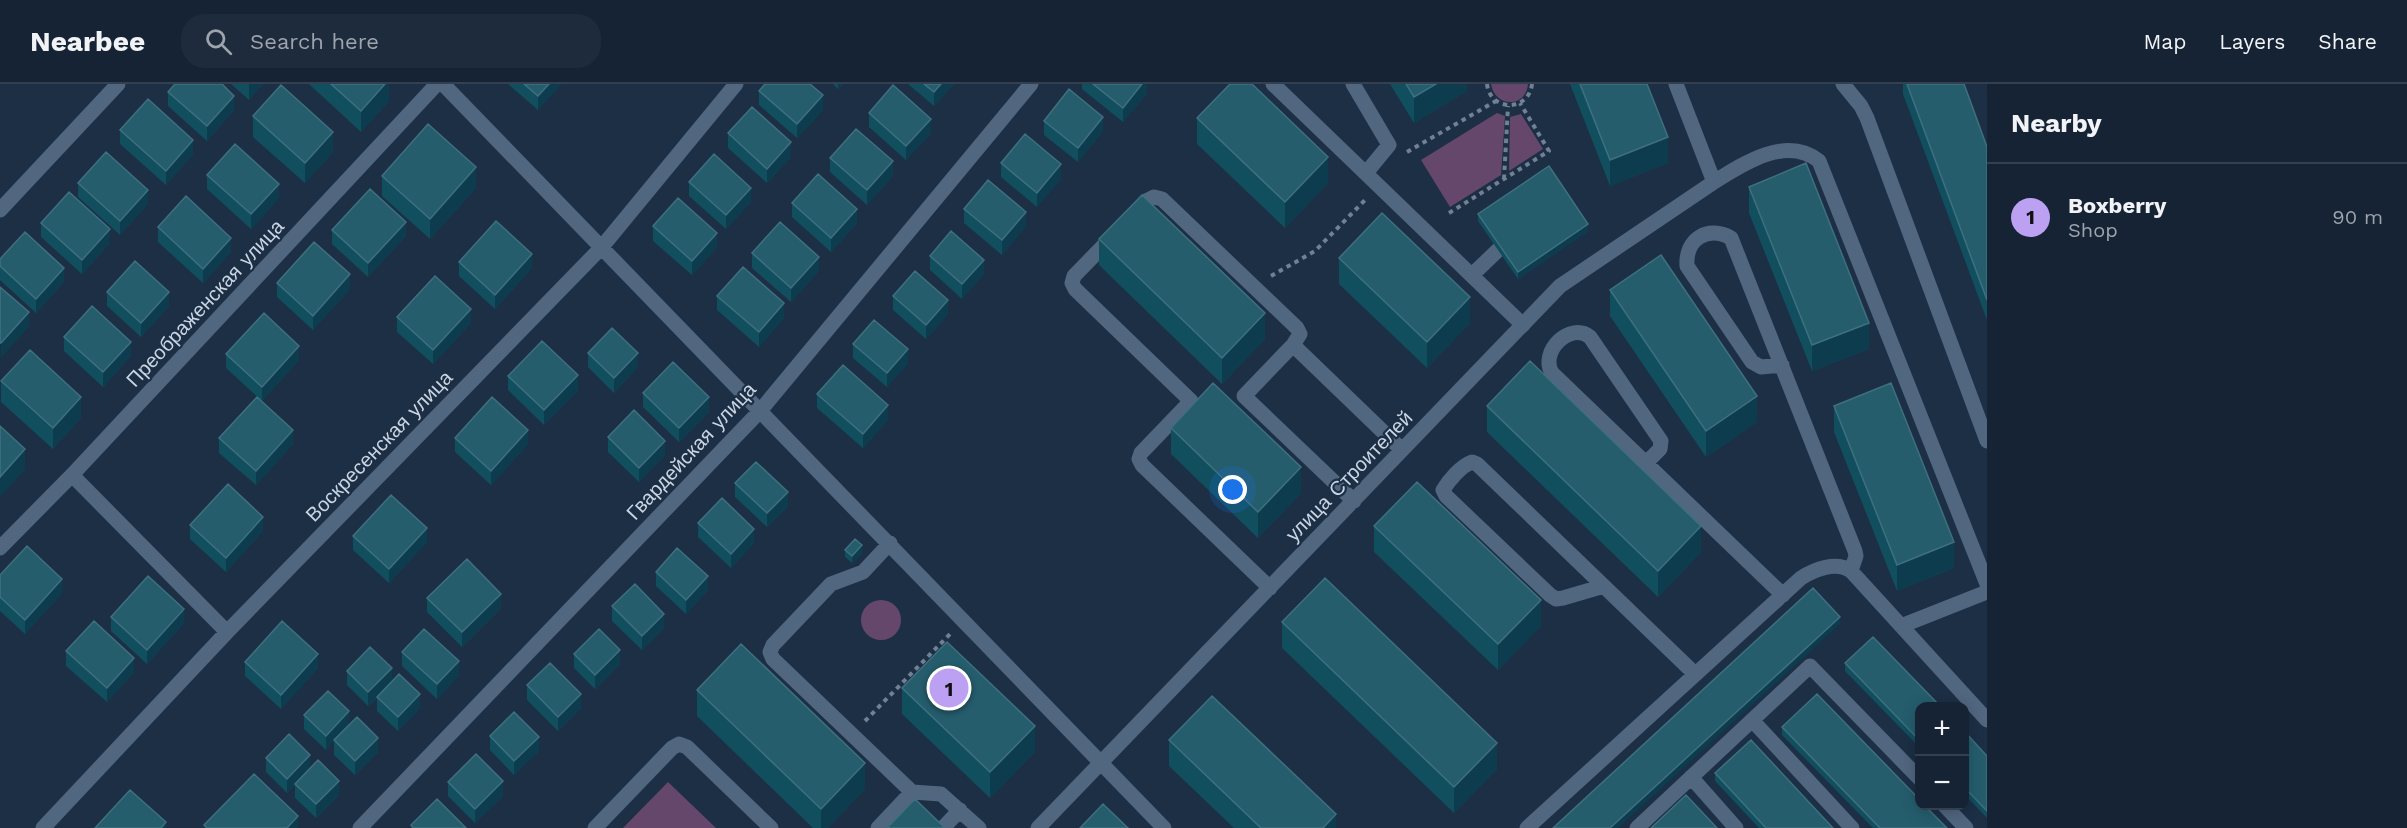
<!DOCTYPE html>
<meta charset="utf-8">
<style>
:root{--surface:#152334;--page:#1e2b3c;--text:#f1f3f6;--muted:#9da4ac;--line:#34404f;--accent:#bca0f2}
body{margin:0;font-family:"Work Sans",sans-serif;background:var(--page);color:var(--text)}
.controls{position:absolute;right:18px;bottom:18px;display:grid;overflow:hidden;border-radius:12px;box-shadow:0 3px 15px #0003}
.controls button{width:54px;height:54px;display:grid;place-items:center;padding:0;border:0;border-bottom:2px solid var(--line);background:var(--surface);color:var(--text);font:30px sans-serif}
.you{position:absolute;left:1233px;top:406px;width:21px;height:21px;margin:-15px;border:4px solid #fff;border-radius:50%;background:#1a73e8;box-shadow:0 0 0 9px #1a73e833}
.badge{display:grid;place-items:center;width:39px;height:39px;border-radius:50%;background:var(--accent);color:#111;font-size:20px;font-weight:700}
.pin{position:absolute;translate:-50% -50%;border:3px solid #fff;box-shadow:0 2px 6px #0006}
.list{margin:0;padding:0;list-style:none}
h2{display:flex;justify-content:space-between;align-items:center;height:78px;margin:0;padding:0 24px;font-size:26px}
h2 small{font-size:20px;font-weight:400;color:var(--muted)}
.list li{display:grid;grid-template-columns:39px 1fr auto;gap:18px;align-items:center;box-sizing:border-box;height:108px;padding:0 24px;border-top:2px solid var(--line)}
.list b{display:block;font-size:22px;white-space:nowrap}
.list p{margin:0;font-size:20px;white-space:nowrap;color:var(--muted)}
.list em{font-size:20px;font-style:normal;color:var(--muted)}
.icon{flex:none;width:33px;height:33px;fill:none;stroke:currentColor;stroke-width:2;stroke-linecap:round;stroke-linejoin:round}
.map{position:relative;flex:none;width:1987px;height:744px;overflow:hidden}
header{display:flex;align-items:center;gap:36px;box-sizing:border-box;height:84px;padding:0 30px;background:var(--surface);border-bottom:2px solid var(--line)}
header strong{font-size:28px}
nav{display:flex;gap:33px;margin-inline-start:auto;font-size:21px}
.search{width:420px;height:54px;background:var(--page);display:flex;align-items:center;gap:15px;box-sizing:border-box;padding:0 21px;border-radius:24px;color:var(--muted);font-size:22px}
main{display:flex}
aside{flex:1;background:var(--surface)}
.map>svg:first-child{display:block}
.green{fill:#66476c}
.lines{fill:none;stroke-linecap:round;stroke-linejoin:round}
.path{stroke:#718093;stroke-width:4;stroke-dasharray:4.5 4.5;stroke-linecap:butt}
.minor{stroke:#51667f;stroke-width:15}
.wall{fill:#114f5f}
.shaded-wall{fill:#0d3c4f}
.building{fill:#255d6d;stroke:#3f7080;stroke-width:1.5}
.labels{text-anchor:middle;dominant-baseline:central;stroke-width:4.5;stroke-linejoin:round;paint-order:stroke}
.street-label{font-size:20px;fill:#cad5e4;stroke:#1c2f45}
</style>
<header>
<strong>Nearbee</strong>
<div class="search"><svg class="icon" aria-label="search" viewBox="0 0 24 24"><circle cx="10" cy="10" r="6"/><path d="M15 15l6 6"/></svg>Search here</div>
<nav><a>Map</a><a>Layers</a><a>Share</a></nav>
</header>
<main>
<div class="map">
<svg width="1987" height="744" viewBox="0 0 1987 744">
<rect width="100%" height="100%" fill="#1c2f45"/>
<path class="green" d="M1491,0H1528C1526,24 1495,24 1491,0Z
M1497,29L1505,32L1501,91L1450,123L1421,76Z
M1521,30L1543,65L1509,87L1510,33Z
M861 536a20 20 0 1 1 40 0a20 20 0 1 1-40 0Z
M668,698L716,744H623Z"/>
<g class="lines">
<path class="path" d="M1487,0C1490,28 1529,28 1532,0
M1407,68L1496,17
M1504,95L1508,22
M1449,129L1549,67L1520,19
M1271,192L1315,167L1365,116
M865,637L950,550"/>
<path class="minor" d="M443,0L1164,744
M1273,0L1523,241
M1353,0L1389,61L1366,89
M1676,0L1714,98
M1843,0L1861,22L1867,34L1987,357
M0,126L118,0
M1134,130L1146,117L1154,113L1162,115L1297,244L1300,250L1293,261L1402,366
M1113,152L1074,192L1072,199L1075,205L1191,317L1141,369L1139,375L1142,381L1270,504
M1472,191L1498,166
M1293,261L1244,312L1354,417
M1782,281L1761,283L1752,278L1687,182C1685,155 1708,141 1731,154L1855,467L1856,472L1851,487
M1646,379L1660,365L1661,357L1590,253C1571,237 1539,267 1552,289C1629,363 1706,437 1783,511
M72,391L227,548
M890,459L863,488L831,500L773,561L770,568L773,575L912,708L941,710L979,744
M0,464L72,391L437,0
M1604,502L1563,514L1556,515L1550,511L1446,412L1443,406C1449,396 1461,382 1472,378L1477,380L1695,590
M1901,542L1987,508
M1752,636L1852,744
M1691,693L1736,744
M1945,722L1966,744
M43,744L227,548L601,164L736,0
M360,744L760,327L1031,0
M595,744L672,664L679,660L687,663L771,744
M878,744L912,708
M943,744L960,726
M1038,744L1560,202L1714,98C1744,79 1787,51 1819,77L1987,500
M1527,744L1801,494C1815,485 1836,477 1851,487L1987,636
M1637,744L1810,582L1920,695"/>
</g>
<path class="wall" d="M231,0H263L249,16Z
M309,0H389V17L361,48Z
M508,0H561L538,26Z
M833,0H843L838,5Z
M908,0H954L934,22Z
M1082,0H1147V9L1123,38L1082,5Z
M1390,0H1467V7L1414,39Z
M1570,0H1647L1668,79L1610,102Z
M1903,0H1964L1987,63V236L1903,10Z
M759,7L823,26L797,54L759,21Z
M168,8L234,26L207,57L168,22Z
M869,29L931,49L906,76L869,43Z
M253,32L333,68L305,99L253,53Z
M1197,34L1328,99L1285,144L1197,60Z
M1044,37L1103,47L1078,78L1044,51Z
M120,46L193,70L166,101L120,60Z
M728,49L791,73L767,99L728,64Z
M830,74L893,92L867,121L830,88Z
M1001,79L1061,95L1037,123L1001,93Z
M207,91L279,114L251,145L207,105Z
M382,92L476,104L430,155L382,112Z
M689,98L751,118L726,145L689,112Z
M78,99L148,120L120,151L78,113Z
M1749,103L1869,265L1812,287L1749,129Z
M792,119L857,139L831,168L792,133Z
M964,125L1026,142L1002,171L964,139Z
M1478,130L1588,147L1518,195L1478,137Z
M41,139L110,159L82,190L41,153Z
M653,142L717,163L692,191L653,157Z
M158,143L231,168L203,199L158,158Z
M332,146L406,152L368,193L332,160Z
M1099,155L1265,255L1222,300L1099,181Z
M752,169L819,187L791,218L752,184Z
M930,172L984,190L962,215L930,186Z
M1339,174L1470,239L1427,284L1339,200Z
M0,175L64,198L36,229L0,196Z
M459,178L532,184L495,225L459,192Z
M277,199L350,205L313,246L277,213Z
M1610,206L1757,338L1706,373L1610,232Z
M107,208L169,222L141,253L107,222Z
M717,212L784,234L759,263L717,226Z
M893,212L948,230L926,255L893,226Z
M397,233L471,239L433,280L397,248Z
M64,253L131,272L103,303L64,267Z
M853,260L908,279L887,303L853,274Z
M588,269L638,283L614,309L588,283Z
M226,270L299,276L262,317L226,284Z
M508,292L578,306L544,341L508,306Z
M1,297L81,334L53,365L1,318Z
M643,309L709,328L679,358L643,323Z
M817,310L888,336L863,364L817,324Z
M1487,322L1701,468L1658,513L1487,348Z
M1834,322L1954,484L1897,507L1834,348Z
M1171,344L1301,409L1258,454L1171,370Z
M608,353L665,371L639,398L608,368Z
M219,354L293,360L256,401L219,369Z
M455,354L528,360L491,401L455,368Z
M735,399L788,422L767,443L735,413Z
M698,439L754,459L731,484L698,453Z
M190,441L263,447L226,488L190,455Z
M1374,442L1541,542L1498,586L1374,468Z
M353,452L427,458L389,499L353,466Z
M845,466L862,469L852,479L845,473Z
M656,488L708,506L686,530L656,502Z
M0,491L62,509L25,550L0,527Z
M427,514L501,524L462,563L427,528Z
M612,522L664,544L642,566L612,537Z
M111,533L184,539L147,580L111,547Z
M1282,538L1497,685L1454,729L1282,564Z
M66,567L134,588L107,618L66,582Z
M402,568L459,591L437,615L402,582Z
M574,570L620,580L595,605L574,584Z
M245,578L318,584L281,625L245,592Z
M1845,579L1920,622V664L1845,587Z
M347,587L392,597L420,624L398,647L377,627V614L368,622L347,601Z
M527,601L581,624L558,647L527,616Z
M902,604L1035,668L990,714L902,630Z
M697,606L865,705L828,744H813L697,632Z
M304,631L349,641L378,668L355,691L334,671V657L326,666L304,645Z
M1782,643L1947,744H1873L1782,651Z
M1965,648L1987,672V734L1965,711Z
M490,652L539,667L514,691L490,666Z
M1169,656L1336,744H1234L1169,682Z
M266,674L310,684L339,711L316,734L295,714V701L287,709L266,688Z
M1715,689L1833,744H1759L1715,697Z
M448,698L503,712L475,739L448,712Z"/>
<path class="shaded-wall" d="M249,0H263L249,16Z
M385,0H389V17L361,48V27Z
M549,0H561L538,26V12Z
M838,0H843L838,5Z
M941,0H954L934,22V8Z
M1142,0H1147V9L1123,38V24Z
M1436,0H1467V7L1414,39V13Z
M823,11V26L797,54V40Z
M234,12V26L207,57V42Z
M1103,33V47L1078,78V64Z
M931,35V49L906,76V62Z
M333,48V68L305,99V79Z
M1668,53V79L1610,102V76Z
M193,56V70L166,101V87Z
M791,58V73L767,99V85Z
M1328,73V99L1285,144V118Z
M893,77V92L867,121V106Z
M1061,80V95L1037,123V109Z
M476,83V104L430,155V135Z
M279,100V114L251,145V130Z
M751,104V118L726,145V131Z
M148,106V120L120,151V137Z
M857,125V139L831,168V154Z
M1026,128V142L1002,171V156Z
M406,138V152L368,193V179Z
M1588,140V147L1518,195V188Z
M110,145V159L82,190V176Z
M717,149V163L692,191V177Z
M231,154V168L203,199V185Z
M532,170V184L495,225V211Z
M819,173V187L791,218V204Z
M984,176V190L962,215V200Z
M64,184V198L36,229V215Z
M350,190V205L313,246V232Z
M169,208V222L141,253V239Z
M1470,213V239L1427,284V258Z
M948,216V230L926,255V241Z
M784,219V234L759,263V248Z
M471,225V239L433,280V266Z
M29,228V243L1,274V259Z
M1265,229V255L1222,300V274Z
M1869,239V265L1812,287V261Z
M131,258V272L103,303V288Z
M299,262V276L262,317V303Z
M908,265V279L887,303V289Z
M638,269V283L614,309V294Z
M578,291V306L544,341V326Z
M1757,312V338L1706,373V347Z
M81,313V334L53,365V344Z
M709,313V328L679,358V344Z
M888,321V336L863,364V350Z
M293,346V360L256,401V387Z
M528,346V360L491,401V387Z
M665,357V371L639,398V384Z
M25,365V386L0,413V393Z
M1301,383V409L1258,454V428Z
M788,408V422L767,443V429Z
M263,433V447L226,488V474Z
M1701,442V468L1658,513V487Z
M427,444V458L389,499V485Z
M754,445V459L731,484V470Z
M1954,458V484L1897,507V481Z
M862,461V469L852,479V472Z
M708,492V506L686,530V516Z
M62,495V509L25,550V536Z
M501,510V524L462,563V548Z
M1541,516V542L1498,586V560Z
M184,525V539L147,580V566Z
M664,530V544L642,566V552Z
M1840,533V540L1618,744H1610Z
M620,566V580L595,605V591Z
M318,570V584L281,625V611Z
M134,574V588L107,618V604Z
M459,577V591L437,615V600Z
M392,584V598L368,622V608Z
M420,610V624L398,647V633Z
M581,610V624L558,647V633Z
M349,627V642L326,666V652Z
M1035,642V668L990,714V688Z
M539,653V667L514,691V677Z
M378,654V668L355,691V677Z
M1497,659V685L1454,729V703Z
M310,671V685L287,709V695Z
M865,679V705L828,744H821V725Z
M339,697V711L316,734V720Z
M503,697V712L475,739V725Z
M1336,730V744H1323Z
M298,732V744H287Z
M166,738V744H161Z"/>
<path class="building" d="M175,0H222L234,12L207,42L168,8Z
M331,0H385L361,27Z
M524,0H549L538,12Z
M765,0H810L823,11L797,40L759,7Z
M924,0H941L934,8Z
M1093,0H1142L1123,24Z
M1230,0H1252L1328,73L1285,118L1197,34Z
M1406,0H1436L1414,13Z
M1580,0H1647L1668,53L1610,76Z
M1907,0H1964L1987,63V216Z
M281,1L333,48L305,79L253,32Z
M893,1L931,35L906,62L869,29Z
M1069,5L1103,33L1078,64L1044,37Z
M148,15L193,56L166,87L120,46Z
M752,23L791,58L767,85L728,49Z
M428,40L476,83L430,135L382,92Z
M856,45L893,77L867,106L830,74Z
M1025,50L1061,80L1037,109L1001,79Z
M235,60L279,100L251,130L207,91Z
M106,68L148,106L120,137L78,99Z
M714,70L751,104L726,131L689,98Z
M1806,79L1869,239L1812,261L1749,103Z
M1549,82L1588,140L1518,188L1478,130Z
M818,90L857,125L831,154L792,119Z
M988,96L1026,128L1002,156L964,125Z
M370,105L406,138L368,179L332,146Z
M69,108L110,145L82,176L41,139Z
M1142,111L1265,229L1222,274L1099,155Z
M186,112L231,154L203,185L158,143Z
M678,114L717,149L692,177L653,142Z
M1382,129L1470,213L1427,258L1339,174Z
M496,137L532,170L495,211L459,178Z
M780,138L819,173L791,204L752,169Z
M951,147L984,176L962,200L930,172Z
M25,148L64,184L36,215L0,182V175Z
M314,158L350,190L313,232L277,199Z
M1661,171L1757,312L1706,347L1610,206Z
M135,177L169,208L141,239L107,208Z
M743,183L784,219L759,248L717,212Z
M915,187L948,216L926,241L893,212Z
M435,192L471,225L433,266L397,233Z
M0,203L29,228L1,259H0Z
M92,222L131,258L103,288L64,253Z
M264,229L299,262L262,303L226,270Z
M874,236L908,265L887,289L853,260Z
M612,244L638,269L614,294L588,269Z
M542,257L578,291L544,326L508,292Z
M30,266L81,313L53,344L1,297Z
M1530,277L1701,442L1658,487L1487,322Z
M673,278L709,313L679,344L643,309Z
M843,281L888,321L863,350L817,310Z
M1213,299L1301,383L1258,428L1171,344Z
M1891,299L1954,458L1897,481L1834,322Z
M257,313L293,346L256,387L219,354Z
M492,313L528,346L491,387L455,354Z
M634,326L665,357L639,384L608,353Z
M0,342L25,365L0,393Z
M756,378L788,408L767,429L735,399Z
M1417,398L1541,516L1498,560L1374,442Z
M228,400L263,433L226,474L190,441Z
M391,411L427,444L389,485L353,452Z
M722,414L754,445L731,470L698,439Z
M855,455L862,461L852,472L845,466Z
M27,462L62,495L25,536L0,513V491Z
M677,464L708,492L686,516L656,488Z
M467,475L501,510L462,548L427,514Z
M148,492L184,525L147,566L111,533Z
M1325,494L1497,659L1454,703L1282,538Z
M635,500L664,530L642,552L612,522Z
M1813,504L1840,533L1610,744H1553Z
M94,537L134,574L107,604L66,567Z
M282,537L318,570L281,611L245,578Z
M424,545L459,577L437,600L402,568Z
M599,545L620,566L595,591L574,570Z
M1873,553L1940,622H1920V657L1845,579Z
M947,558L1035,642L990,688L902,604Z
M741,560L865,679L821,725L697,606Z
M370,563L392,584L368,608L347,587Z
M550,579L581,610L558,633L527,601Z
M399,590L420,610L398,633L377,613Z
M328,607L349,627L326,652L304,631Z
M1817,610L1920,716V722H1925L1947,744H1880L1782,643Z
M1212,612L1336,730L1323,744H1261L1169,656Z
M514,628L539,653L514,677L490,652Z
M357,633L378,654L355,677L334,656Z
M1965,648L1987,672V727L1965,704Z
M289,650L310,671L287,695L266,674Z
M1751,656L1833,744H1766L1715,689Z
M476,670L503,697L475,725L448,698Z
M318,676L339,697L316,720L295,700Z
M254,690L298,732L287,744H207L204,741Z
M130,706L166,738L161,744H95Z
M1686,711L1717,744H1651Z
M437,715L466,744H413L411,741Z
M915,715L945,744H887Z
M1103,720L1128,744H1080Z"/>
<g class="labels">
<g class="street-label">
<text transform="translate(205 219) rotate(-47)">Преображенская улица</text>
<text transform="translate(379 362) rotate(-46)">Воскресенская улица</text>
<text transform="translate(691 367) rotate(-47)">Гвардейская улица</text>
<text transform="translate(1349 392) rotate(-46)">улица Строителей</text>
</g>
</g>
</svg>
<div class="controls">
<button>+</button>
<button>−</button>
</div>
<div class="you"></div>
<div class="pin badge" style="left:949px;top:604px">1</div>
</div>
<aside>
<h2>Nearby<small></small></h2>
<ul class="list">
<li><span class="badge">1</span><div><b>Boxberry</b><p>Shop</p></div><em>90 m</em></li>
</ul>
</aside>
</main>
